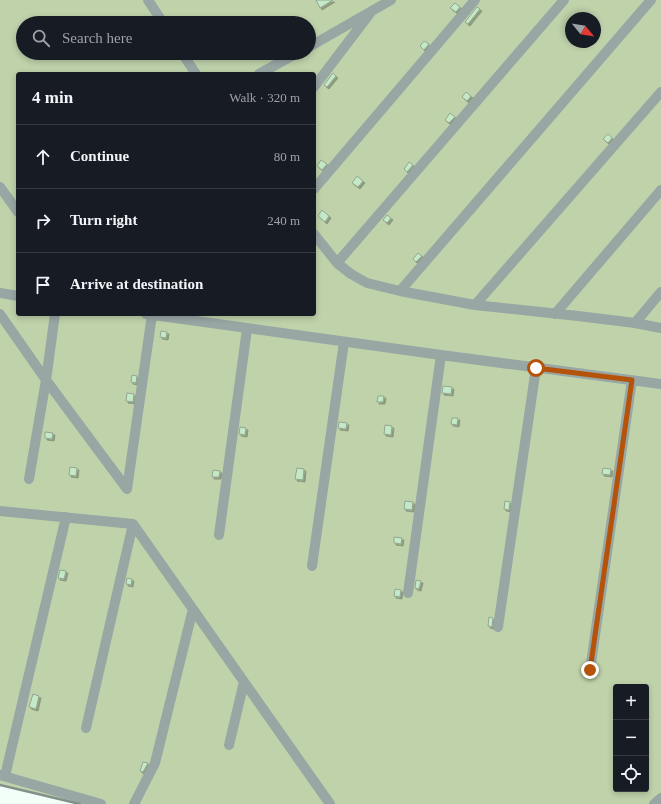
<!DOCTYPE html>
<meta charset="utf-8">
<style>
:root{--surface:#171b24;--page:#242831;--text:#f1f3f6;--muted:#9ea1a6;--line:#363941}
body{margin:0;font-family:"Times New Roman",serif;background:var(--page);color:var(--text)}
.controls{position:absolute;right:12px;bottom:12px;display:grid;overflow:hidden;border-radius:4px;box-shadow:0 2px 6px #0003}
.controls button{width:36px;height:36px;display:grid;place-items:center;padding:0;border:0;border-bottom:1px solid var(--line);background:var(--surface);color:var(--text);font:20px sans-serif}
.compass{position:absolute;left:565px;top:12px;width:36px;height:36px;border-radius:50%;background:var(--surface);box-shadow:0 2px 6px #0003;rotate:120deg}
.stop{position:absolute;width:12px;height:12px;margin:-9px;border:3px solid #b45309;border-radius:50%;background:#fff}
.stop.end{background:#b45309;border-color:#fff;box-shadow:0 1px 4px #0008}
.list{margin:0;padding:0;list-style:none}
h2{display:flex;justify-content:space-between;align-items:center;height:52px;margin:0;padding:0 16px;font-size:17px}
h2 small{font-size:13px;font-weight:400;color:var(--muted)}
.list li{display:grid;grid-template-columns:26px 1fr auto;gap:12px;align-items:center;box-sizing:border-box;height:64px;padding:0 16px;border-top:1px solid var(--line)}
.list b{display:block;font-size:15px;white-space:nowrap}
.list em{font-size:13px;font-style:normal;color:var(--muted)}
.icon{flex:none;width:22px;height:22px;fill:none;stroke:currentColor;stroke-width:2;stroke-linecap:round;stroke-linejoin:round}
.map{position:relative;flex:none;width:661px;height:804px;overflow:hidden}
.search{position:absolute;background:var(--surface);box-shadow:0 2px 6px #0003;left:16px;top:16px;width:300px;height:44px;display:flex;align-items:center;gap:10px;box-sizing:border-box;padding:0 14px;border-radius:22px;color:var(--muted);font-size:15px}
.panel{position:absolute;background:var(--surface);box-shadow:0 2px 6px #0003;left:16px;top:72px;width:300px;height:244px;border-radius:4px}
.map>svg:first-child{display:block}
.green{fill:#bfd2aa;fill-rule:evenodd}
.building{fill:#c4e9c6;stroke:#91a693;filter:url(#shadow)}
.lines{fill:none;stroke-linecap:round;stroke-linejoin:round}
.minor{stroke:#98a6a4;stroke-width:10}
.rail{stroke:#838f89;stroke-width:2.5}
.route{stroke:#b45309;stroke-width:5}
</style>
<div class="map">
<svg width="661" height="804" viewBox="0 0 661 804">
<defs>
<filter id="shadow"><feDropShadow dx="2" dy="2" stdDeviation="0" flood-color="#0004"/></filter>
</defs>
<rect width="100%" height="100%" fill="#f2fef8"/>
<path class="green" d="M0,0H661V804H81L0,784ZM571,18H595V42H571ZM23,23H309V53H23ZM18,74H314V314H18ZM616,687H646V789H616Z"/>
<path class="building" d="M316,0H333L320,8Z
M455,3L460,7L456,12L450,8Z
M477,7L480,9L468,24L465,22Z
M424,41L429,44L424,50L420,46Z
M333,73L336,76L327,87L324,85Z
M466,92L471,96L467,101L462,97Z
M450,113L455,117L449,123L445,120Z
M608,134L612,138L608,143L603,139Z
M321,160L327,164L322,170L317,166Z
M409,162L413,165L407,172L404,169Z
M357,176L363,181L358,187L352,183Z
M322,210L329,216L325,222L318,216Z
M387,215L391,218L387,223L383,220Z
M418,253L422,256L416,262L413,259Z
M161,331L167,332L166,338L160,337Z
M132,375L137,376L136,383L131,382Z
M443,386L452,387L451,394L442,393Z
M127,393L134,394L133,402L126,401Z
M378,396H384L383,402H377Z
M452,418H458L457,425L451,424Z
M339,422L347,423L346,429L338,428Z
M385,425L392,426L391,435L384,434Z
M240,427L246,428L245,435L239,434Z
M45,432L53,433L52,439L45,438Z
M70,467L77,468L76,476L69,475Z
M297,468L304,469L303,480L295,479Z
M603,468L611,469L610,475L602,474Z
M213,470L220,471L219,477H212Z
M405,501L413,502L412,510L404,509Z
M505,501L510,502L509,510L504,509Z
M394,537L402,538L401,544L394,543Z
M60,570L66,571L64,579L58,578Z
M127,578L132,579L131,585L126,584Z
M416,580L421,581L419,589L415,588Z
M395,589L401,590L400,597L394,596Z
M489,617L493,618L492,627L488,626Z
M33,694L39,696L36,709L29,707Z
M143,762L148,763L143,772L140,771Z"/>
<g class="lines">
<path class="minor" d="M148,0L163,23
M309,47L391,0
M182,53L196,74
M259,74L297,53
M314,87L371,12
M0,187L18,212
M314,189L475,0
M314,234L337,263L351,274L367,283L400,291L475,305L578,316L635,323L661,328
M337,263L564,0
M400,291L651,0
M0,293L18,296
M475,305L661,92
M0,314L46,380L127,489
M146,314L441,355L661,384
M555,314L661,190
M635,323L661,292
M29,479L46,380L55,314
M127,489L152,315
M0,511L133,524L330,804
M219,535L247,329
M312,566L344,342
M408,593L441,355
M498,627L536,368
M590,670L632,380
M86,728L133,524
M229,745L244,682
M0,775L101,804
M5,776L66,517
M134,804L155,763L193,609
M654,804L661,798"/>
<path class="rail" d="M0,785L80,804"/>
</g>
<g class="lines">
<path class="route" d="M536,368L632,380L590,670"/>
</g>
</svg>
<div class="controls">
<button>+</button>
<button>−</button>
<button><svg class="icon" aria-label="locate" viewBox="0 0 24 24"><circle cx="12" cy="12" r="6"/><path d="M12 2v4M12 18v4M2 12h4M18 12h4"/></svg></button>
</div>
<svg class="compass" viewBox="-18 -18 36 36"><path d="M0-13l5 13h-10z" fill="#e53935"/><path d="M0 13l5-13h-10z" fill="#9ea1a6"/></svg>
<div class="stop" style="left:536px;top:368px"></div>
<div class="stop end" style="left:590px;top:670px"></div>
<div class="search"><svg class="icon" aria-label="search" viewBox="0 0 24 24"><circle cx="10" cy="10" r="6"/><path d="M15 15l6 6"/></svg>Search here</div>
<section class="panel">
<h2>4 min<small>Walk · 320 m</small></h2>
<ul class="list">
<li><svg class="icon" aria-label="ahead" viewBox="0 0 24 24"><path d="M12 20V5M6 11l6-6 6 6"/></svg><div><b>Continue</b></div><em>80 m</em></li>
<li><svg class="icon" aria-label="right" viewBox="0 0 24 24"><path d="M7 20v-9h11M14 6l5 5-5 5"/></svg><div><b>Turn right</b></div><em>240 m</em></li>
<li><svg class="icon" aria-label="arrive" viewBox="0 0 24 24"><path d="M6 21V4h12l-3 4 3 4H6"/></svg><div><b>Arrive at destination</b></div></li>
</ul>
</section>
</div>
